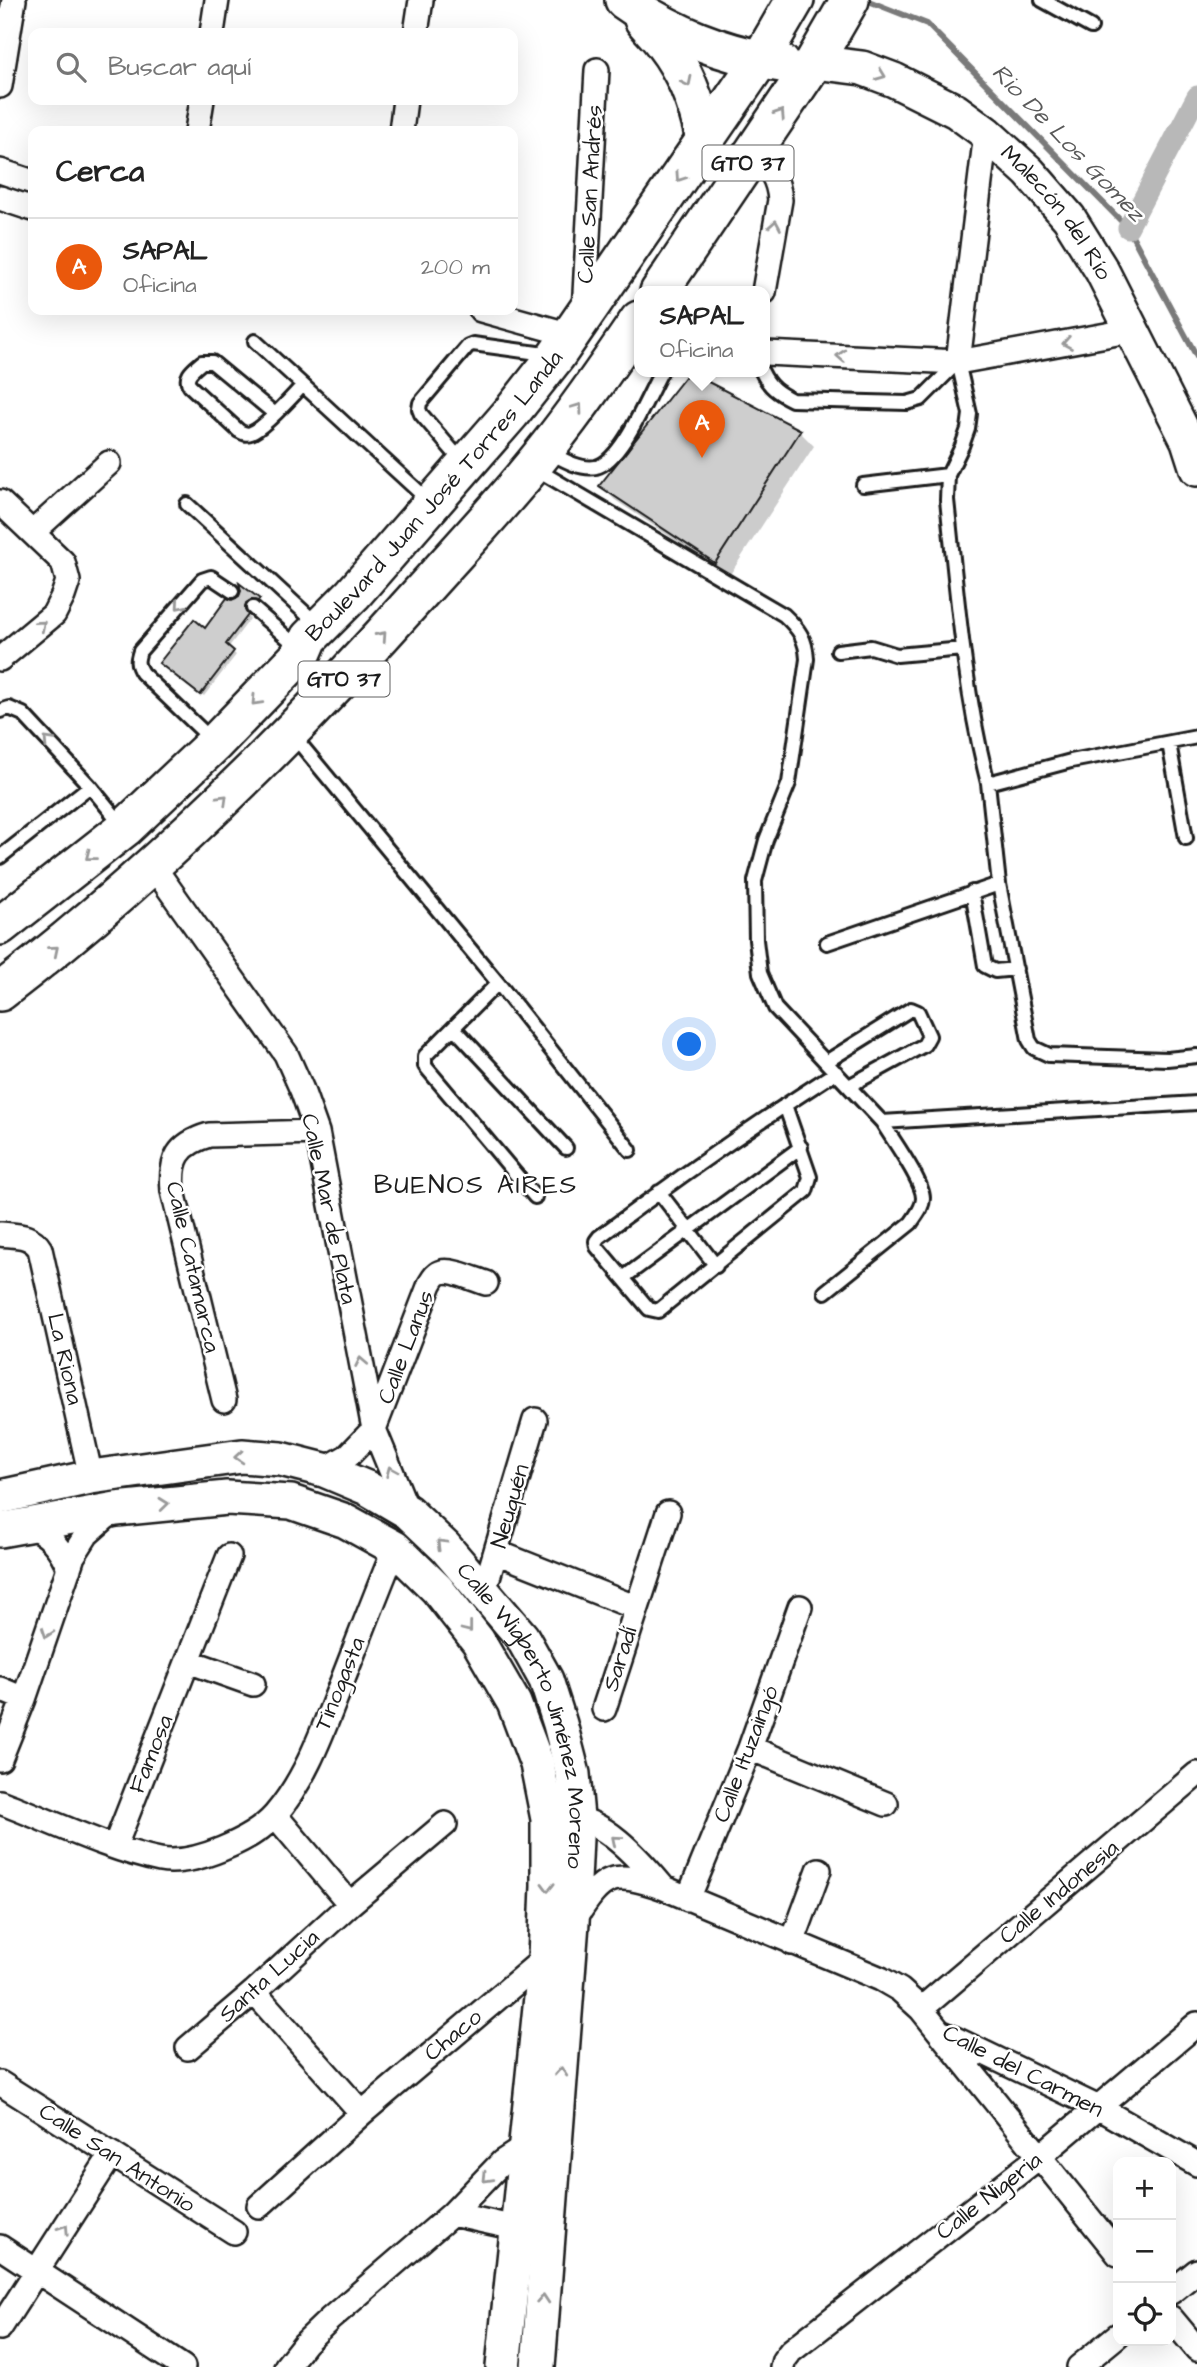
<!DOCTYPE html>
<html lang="es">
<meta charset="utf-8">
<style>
:root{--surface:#fff;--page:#f2f2f2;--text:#222;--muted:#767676;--line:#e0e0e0;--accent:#ea580c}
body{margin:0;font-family:"Architects Daughter",sans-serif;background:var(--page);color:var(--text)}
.controls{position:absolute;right:21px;bottom:21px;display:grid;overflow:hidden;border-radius:14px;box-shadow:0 7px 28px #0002}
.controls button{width:63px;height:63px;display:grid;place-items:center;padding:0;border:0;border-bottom:2px solid var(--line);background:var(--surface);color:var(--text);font:35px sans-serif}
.you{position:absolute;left:690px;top:1045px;width:24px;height:24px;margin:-18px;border:5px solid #fff;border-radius:50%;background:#1a73e8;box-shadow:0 0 0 10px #1a73e833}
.badge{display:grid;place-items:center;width:46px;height:46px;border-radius:50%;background:var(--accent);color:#fff;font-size:23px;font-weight:700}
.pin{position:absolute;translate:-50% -58px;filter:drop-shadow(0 2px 4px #0008)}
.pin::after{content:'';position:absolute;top:37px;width:24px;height:21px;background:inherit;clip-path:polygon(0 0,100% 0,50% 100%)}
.popup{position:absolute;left:634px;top:286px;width:136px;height:91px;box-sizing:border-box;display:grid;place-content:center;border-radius:14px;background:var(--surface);filter:drop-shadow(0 2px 5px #0005);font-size:23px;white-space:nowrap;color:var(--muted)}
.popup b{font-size:26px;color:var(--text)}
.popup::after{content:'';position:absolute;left:50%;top:100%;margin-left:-14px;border:14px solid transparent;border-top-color:var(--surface)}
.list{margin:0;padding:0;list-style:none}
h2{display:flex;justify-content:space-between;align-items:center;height:91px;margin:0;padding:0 28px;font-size:30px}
h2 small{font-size:23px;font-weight:400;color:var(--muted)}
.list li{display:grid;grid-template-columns:46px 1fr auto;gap:21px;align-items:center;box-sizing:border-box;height:98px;padding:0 28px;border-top:2px solid var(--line)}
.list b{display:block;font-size:26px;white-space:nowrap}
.list p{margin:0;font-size:23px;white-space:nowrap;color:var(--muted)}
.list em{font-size:23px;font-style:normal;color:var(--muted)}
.icon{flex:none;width:38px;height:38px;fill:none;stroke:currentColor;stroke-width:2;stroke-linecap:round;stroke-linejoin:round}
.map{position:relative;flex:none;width:1197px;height:2367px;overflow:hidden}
.search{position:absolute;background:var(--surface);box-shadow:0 7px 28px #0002;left:28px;top:28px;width:490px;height:77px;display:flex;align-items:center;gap:18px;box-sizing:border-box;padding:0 24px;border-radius:14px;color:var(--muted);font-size:26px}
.panel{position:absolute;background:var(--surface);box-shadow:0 7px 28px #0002;left:28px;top:126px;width:490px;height:189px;border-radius:14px}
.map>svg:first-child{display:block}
.shadow{fill:#0003}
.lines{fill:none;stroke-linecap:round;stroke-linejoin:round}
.stream{stroke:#7a7a7a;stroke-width:6}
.canal{stroke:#b8b8b8;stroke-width:21}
.building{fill:#cecece;stroke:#1c1c1c;stroke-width:2}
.lane-casing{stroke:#1c1c1c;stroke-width:18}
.street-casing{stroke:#1c1c1c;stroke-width:28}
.secondary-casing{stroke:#1c1c1c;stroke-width:38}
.primary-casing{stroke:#1c1c1c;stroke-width:42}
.lane{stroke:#fff;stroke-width:12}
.street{stroke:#fff;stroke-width:23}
.secondary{stroke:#fff;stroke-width:33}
.primary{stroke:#fff;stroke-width:37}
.oneway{stroke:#999}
.labels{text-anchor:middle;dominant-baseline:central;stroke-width:5;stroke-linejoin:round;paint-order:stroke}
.shield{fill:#fff;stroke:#606060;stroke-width:2}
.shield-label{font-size:21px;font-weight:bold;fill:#1c1c1c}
.street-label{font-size:23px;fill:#1c1c1c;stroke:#fff}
.water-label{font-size:24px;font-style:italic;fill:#5a5a5a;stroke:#fff}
.quarter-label{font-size:26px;letter-spacing:2px;fill:#1c1c1c;stroke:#fff}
</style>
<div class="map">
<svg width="1197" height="2367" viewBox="0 0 1197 2367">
<rect width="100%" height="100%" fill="#fff"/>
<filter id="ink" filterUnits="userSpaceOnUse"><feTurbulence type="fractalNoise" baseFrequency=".0143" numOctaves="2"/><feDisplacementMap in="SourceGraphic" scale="14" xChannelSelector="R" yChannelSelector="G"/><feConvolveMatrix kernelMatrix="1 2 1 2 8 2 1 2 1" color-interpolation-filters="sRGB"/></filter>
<g filter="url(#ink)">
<path class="shadow" d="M690,374L800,432L814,446L729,576L615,500L601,486Z
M242,588L261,603L254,602L248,606L247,614L250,619L228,648L236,655L204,696L164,665L206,630L232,602L240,598Z"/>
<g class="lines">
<path class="stream" d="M866,0L927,24L1128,228L1197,357"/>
<path class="canal" d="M1128,228L1197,96"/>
</g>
<path class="building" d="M689,372L801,430L715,563L599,486Z
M239,583L260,599L258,601L251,600L246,603L245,610L248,615L226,644L234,651L200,695L159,663L194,619L205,628L227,598L232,600L239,596L241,591Z"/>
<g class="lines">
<g class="lane-casing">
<path id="lane" d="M1042,0L1091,27
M255,341L429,501
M958,362L970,414L968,429L962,446L948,475L947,500C957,594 964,690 988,783L1071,761L1197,737
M762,372C769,387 778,393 792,400L907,403L921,399L958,362
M275,414L212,362H202C194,369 183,376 190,386L239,431C243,433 246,435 251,433C263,429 293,396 303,385
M549,452C562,459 580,470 596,467C622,461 648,395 661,372
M464,464L421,414L419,409L420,403L468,346L473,344L552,355
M536,469L784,615C799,629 806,639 807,659L789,783L766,840L755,881L756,940L760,973L775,1008L882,1122L1197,1103
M863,485L948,475
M187,504L317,624
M253,608L300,649
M838,651L871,647L897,655L963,649
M0,711L9,708L23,714L90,786L122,825
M292,734L498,983L630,1150
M213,741L142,673C136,664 137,660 140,651L202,580L211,577L232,591
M1169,743L1186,838
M988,783L999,884
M0,857L90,786
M972,892L985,966L995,971L1016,969
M827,943L999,884L1029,1040L1034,1048L1049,1055L1167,1059L1197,1056
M498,983L425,1056V1066L535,1197
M454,1028L566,1148
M826,1062L911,1009L918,1012L929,1036L924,1045L849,1086
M785,1105L810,1177L806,1191L658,1311L649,1309L597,1247L596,1241L599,1237C676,1179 755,1124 836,1072
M659,1192L716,1266
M623,1278L801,1147
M825,1292L911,1223C916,1215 923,1208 923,1198C923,1181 892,1139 882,1122"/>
</g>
<g class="street-casing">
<path id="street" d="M212,33L217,0
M416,33L421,0
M0,86L14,0
M197,131L202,100
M401,131L405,100
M753,155C771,168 778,178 780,200L764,292
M0,171L33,182
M0,198L33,209
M481,310L571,335
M584,312L597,70
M765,353L958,362L1134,330
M958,362L986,133
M0,502L63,562L68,581L63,596L54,614L0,659
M33,532L109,463
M153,866L286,1054L302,1090L317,1132L374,1429L408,1512
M0,1234C16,1236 31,1234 40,1249L91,1477
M224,1400L173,1191C170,1159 178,1144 209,1135L317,1132
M324,1470L348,1456L374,1429L430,1284C433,1279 436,1273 442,1272C451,1269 476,1280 486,1283
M25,1524C48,1532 61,1547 69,1569
M496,1552L637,1608
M484,1591L535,1420
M188,1661L253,1684
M0,1689L24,1699
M604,1709L668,1513
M750,1748L886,1804
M0,1759L24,1699L73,1556L87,1534L113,1511
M0,1802C48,1820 110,1850 160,1860C193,1866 253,1840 275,1815C306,1779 323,1730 340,1687C358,1641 376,1594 395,1548
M275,1815L350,1904
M565,1818C601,1815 640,1860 662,1886
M115,1846L229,1556
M688,1899L750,1748L800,1607
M574,1920C603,1874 612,1870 664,1888L881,1979L900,1990L921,2009L1118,2254
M792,1943L819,1870
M254,1992L362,2113
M921,2009L1197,1774
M945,2034L1099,2108L1197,2164
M188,2048L254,1992L350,1904L445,1824
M0,2083L234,2232
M259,2206L362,2113L545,1958
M452,2214L516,2228L531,2229
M0,2247L183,2367
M1171,2292L1197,2271
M1171,2318L1197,2349
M0,2328L112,2154
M286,2367L305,2343L330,2319L452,2214L502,2162L525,2147
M782,2367L784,2360L791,2351L1039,2157L1197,2024
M1079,2367L1118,2335"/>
</g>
<g class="secondary-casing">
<g id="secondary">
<path id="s1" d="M814,62L862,68L894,80L956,111L986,133L1029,172L1069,218L1102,271L1188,441L1197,469"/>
<path id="s2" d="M0,1497L91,1477L242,1456L281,1459L324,1470L367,1488L408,1512L445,1547L522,1637L546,1680L560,1724L573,1774L577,1817L572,1923L538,2367"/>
<path d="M0,1530L116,1509L227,1498L291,1502L346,1521L395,1548L437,1589L478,1641L514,1703L537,1764L548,1819V1886L545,1958L503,2367"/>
</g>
</g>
<g class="primary-casing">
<g id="primary">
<path d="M624,0C669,33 725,55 781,63"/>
<path d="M643,19C650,28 658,35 664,44C686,72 698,106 705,140"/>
<path d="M659,292L814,62L850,0"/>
<path id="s3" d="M0,926L125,828L215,743L303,652L309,638L353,594L511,413L556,356L760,60L795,0"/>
<path d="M0,992C154,874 292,737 421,592C463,545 507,499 546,449C579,408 609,364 639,320"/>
</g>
</g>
<use href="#lane" class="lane"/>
<use href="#street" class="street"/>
<use href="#secondary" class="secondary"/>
<use href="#primary" class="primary"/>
</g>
<defs><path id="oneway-chevron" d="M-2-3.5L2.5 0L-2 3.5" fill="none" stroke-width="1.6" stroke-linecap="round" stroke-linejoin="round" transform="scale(1.75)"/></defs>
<g class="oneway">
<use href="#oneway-chevron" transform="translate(881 75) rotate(21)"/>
<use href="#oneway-chevron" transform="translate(687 82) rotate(64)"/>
<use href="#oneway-chevron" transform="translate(780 114) rotate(-57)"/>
<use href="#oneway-chevron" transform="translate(680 177) rotate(124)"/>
<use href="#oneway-chevron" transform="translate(775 225) rotate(-80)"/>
<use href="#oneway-chevron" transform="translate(1067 343) rotate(170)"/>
<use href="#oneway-chevron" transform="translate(841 356) rotate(-177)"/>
<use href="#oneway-chevron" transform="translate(578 408) rotate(-54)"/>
<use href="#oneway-chevron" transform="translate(180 605) rotate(131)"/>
<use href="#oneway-chevron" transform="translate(41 625) rotate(-40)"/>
<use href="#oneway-chevron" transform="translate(382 636) rotate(-48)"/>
<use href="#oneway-chevron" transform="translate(256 701) rotate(134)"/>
<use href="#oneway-chevron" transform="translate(48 741) rotate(-133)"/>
<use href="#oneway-chevron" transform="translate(223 799) rotate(-44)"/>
<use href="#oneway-chevron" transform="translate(90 856) rotate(142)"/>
<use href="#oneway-chevron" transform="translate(54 950) rotate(-40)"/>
<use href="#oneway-chevron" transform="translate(361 1362) rotate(-101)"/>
<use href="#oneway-chevron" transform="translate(239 1457) rotate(176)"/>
<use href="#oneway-chevron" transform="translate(391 1471) rotate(-113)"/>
<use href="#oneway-chevron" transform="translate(164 1504) rotate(-6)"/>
<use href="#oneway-chevron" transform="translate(441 1544) rotate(-135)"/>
<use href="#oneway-chevron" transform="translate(468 1628) rotate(52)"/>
<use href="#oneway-chevron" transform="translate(47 1633) rotate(109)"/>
<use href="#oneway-chevron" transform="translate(616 1840) rotate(-140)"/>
<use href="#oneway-chevron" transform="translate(548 1887) rotate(91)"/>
<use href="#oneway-chevron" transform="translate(561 2072) rotate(-85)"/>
<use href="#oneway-chevron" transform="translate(487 2178) rotate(134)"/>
<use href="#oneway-chevron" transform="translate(64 2229) rotate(-57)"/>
<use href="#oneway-chevron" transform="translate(543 2299) rotate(-86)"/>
</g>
</g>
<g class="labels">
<g class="shield">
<rect x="702.5" y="145.5" width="91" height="35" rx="5"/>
<rect x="298.5" y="661.5" width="91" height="35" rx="5"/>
</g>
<g class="shield-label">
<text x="748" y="163">GTO 37</text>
<text x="344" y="679">GTO 37</text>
</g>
<g class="street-label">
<text transform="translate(590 194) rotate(-87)">Calle San Andrés</text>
<text stroke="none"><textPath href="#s1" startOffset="296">Malecón del Río</textPath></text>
<text stroke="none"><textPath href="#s3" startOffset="614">Boulevard Juan José Torres Landa</textPath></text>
<text transform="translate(329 1209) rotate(78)">Calle Mar de Plata</text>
<text transform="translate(193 1267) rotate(77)">Calle Catamarca</text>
<text transform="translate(406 1347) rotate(-69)">Calle Lanus</text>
<text transform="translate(65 1359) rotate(77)">La Riona</text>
<text transform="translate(510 1506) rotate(-74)">Neuquén</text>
<text transform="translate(620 1659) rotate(-72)">Saradí</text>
<text transform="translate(340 1684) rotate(-68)">Tinogasta</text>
<text stroke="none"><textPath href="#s2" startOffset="667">Calle Wigberto Jiménez Moreno</textPath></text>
<text transform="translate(151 1754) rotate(-68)">Famosa</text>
<text transform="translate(746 1754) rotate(-69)">Calle Ituzaingó</text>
<text transform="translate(1059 1892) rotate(-40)">Calle Indonesia</text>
<text transform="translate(269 1976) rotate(-42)">Santa Lucia</text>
<text transform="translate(453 2035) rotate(-40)">Chaco</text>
<text transform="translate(1023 2071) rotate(27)">Calle del Carmen</text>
<text transform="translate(117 2158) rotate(33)">Calle San Antonio</text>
<text transform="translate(989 2196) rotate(-38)">Calle Nigeria</text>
</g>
<g class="water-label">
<text transform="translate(1068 143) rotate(46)">Rio De Los Gomez</text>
</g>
<g class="quarter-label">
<text x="476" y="1185">BUENOS AIRES</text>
</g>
</g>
</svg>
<div class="controls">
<button>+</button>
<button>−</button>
<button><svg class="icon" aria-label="locate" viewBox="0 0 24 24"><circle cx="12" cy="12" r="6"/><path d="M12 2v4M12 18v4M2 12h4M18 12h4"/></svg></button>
</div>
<div class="you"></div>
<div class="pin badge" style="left:702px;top:458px">A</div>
<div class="popup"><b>SAPAL</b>Oficina</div>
<div class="search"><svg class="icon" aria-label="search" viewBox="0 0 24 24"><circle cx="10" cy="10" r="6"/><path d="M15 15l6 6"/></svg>Buscar aquí</div>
<section class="panel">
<h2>Cerca<small></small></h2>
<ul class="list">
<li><span class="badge">A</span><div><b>SAPAL</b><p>Oficina</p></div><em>200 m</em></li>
</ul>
</section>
</div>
